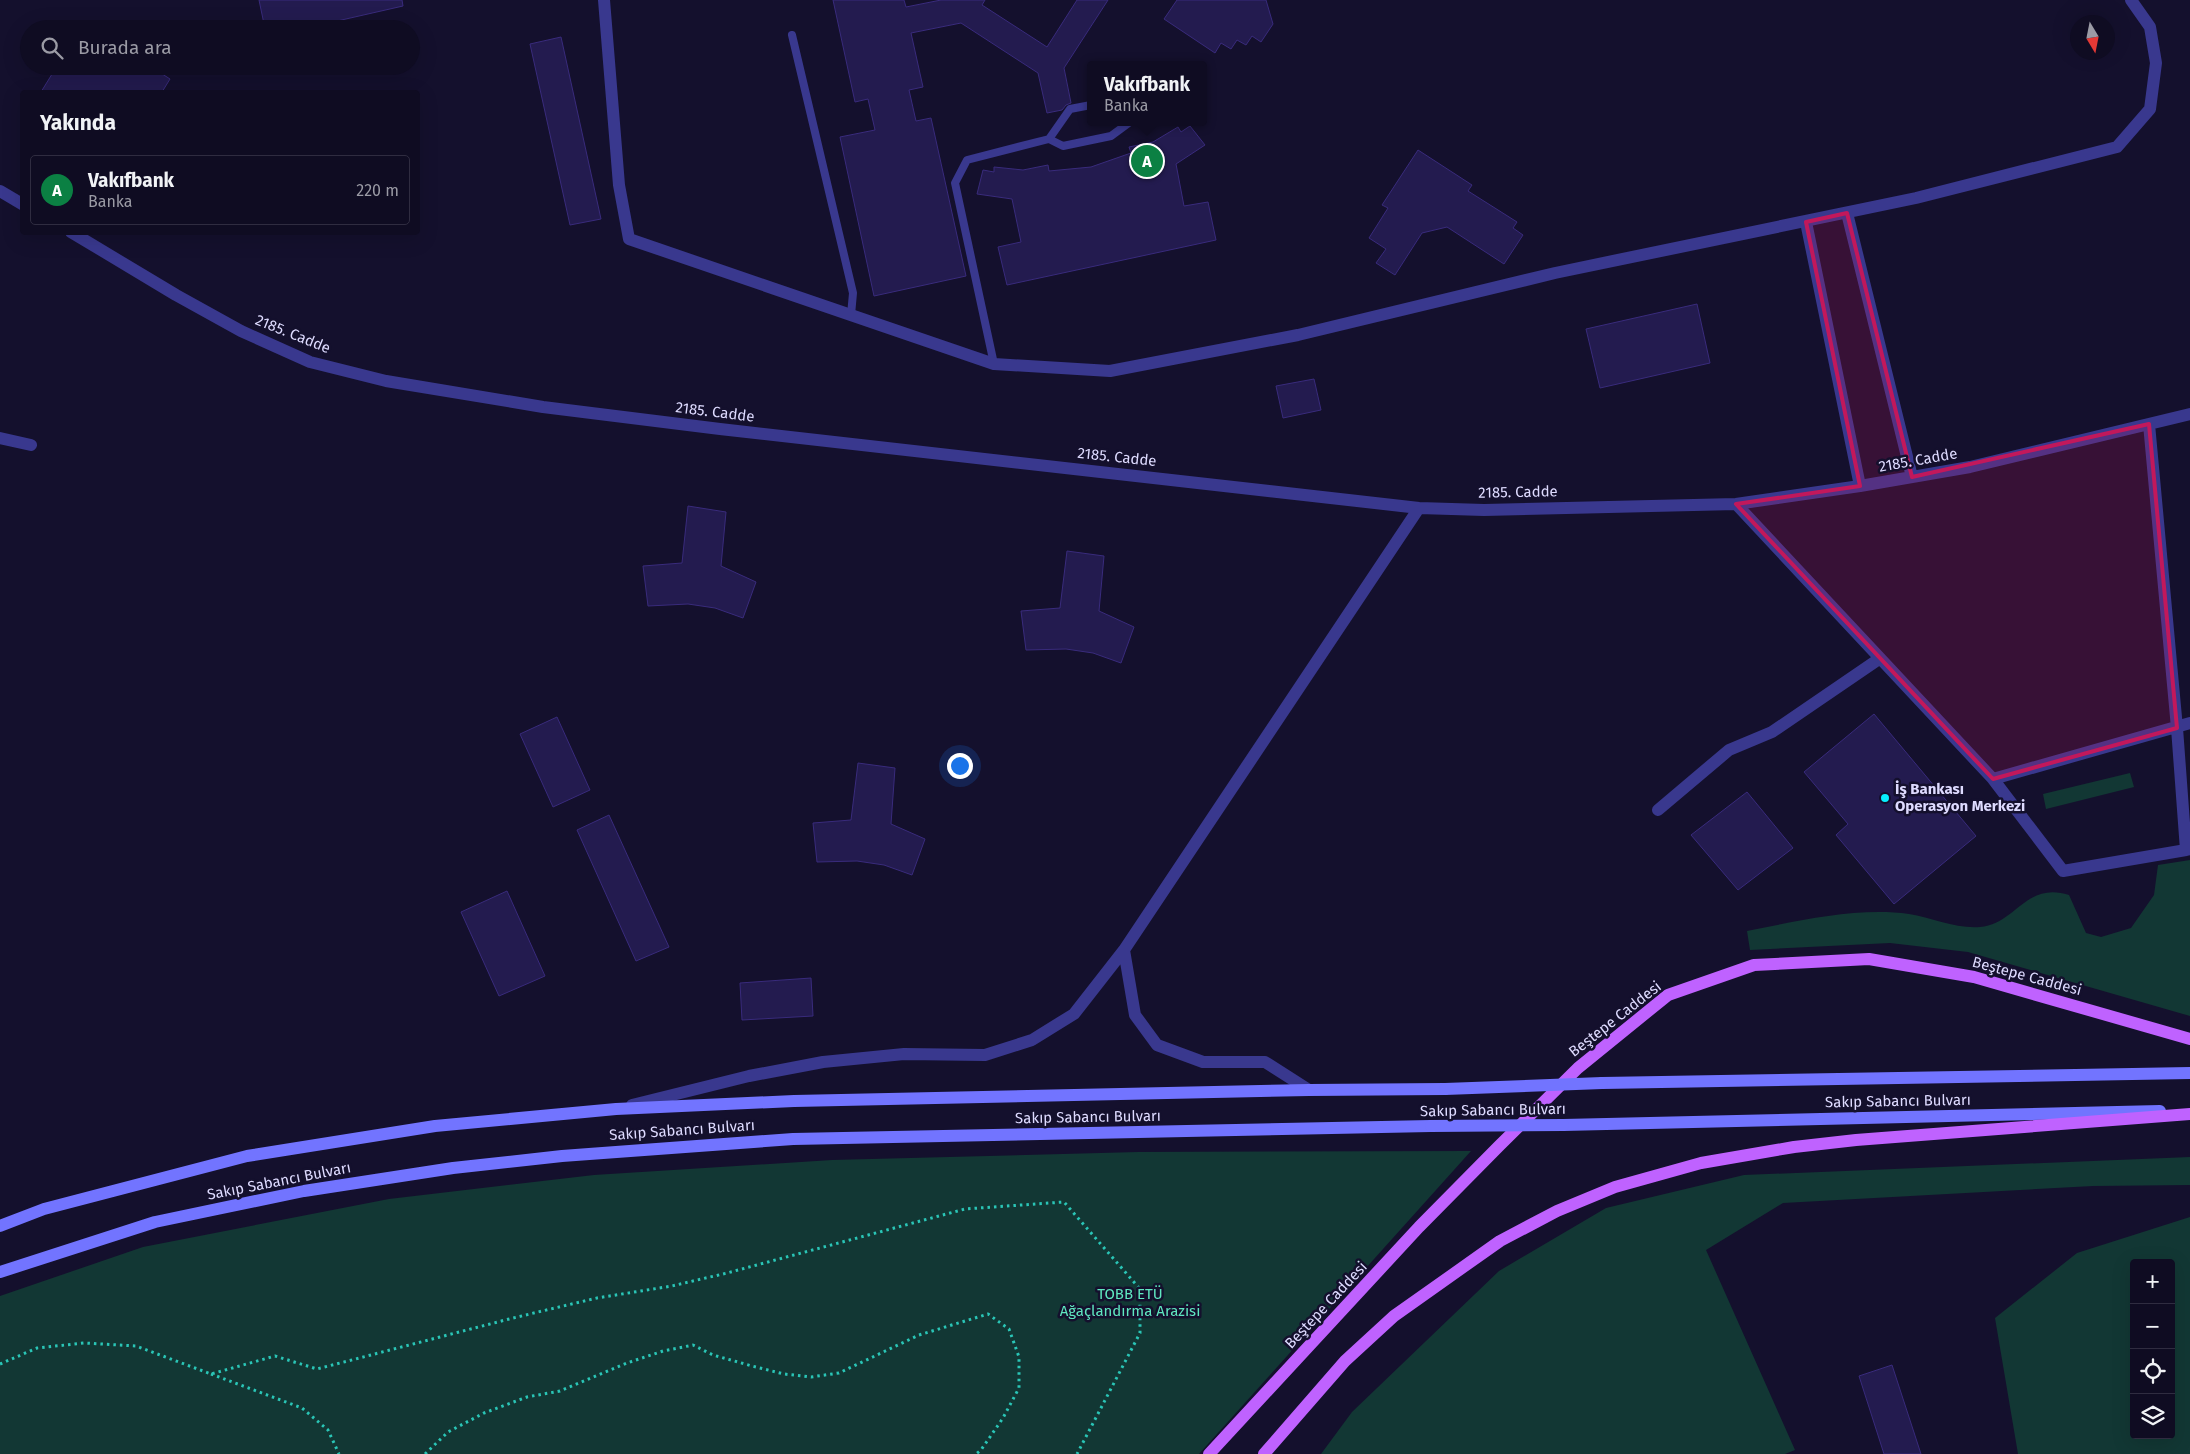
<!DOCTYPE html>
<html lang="tr">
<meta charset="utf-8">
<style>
:root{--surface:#0f0c22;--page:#18152a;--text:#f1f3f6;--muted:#9b9ba5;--line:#2f2c40;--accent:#0b8043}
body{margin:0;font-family:"Fira Sans",sans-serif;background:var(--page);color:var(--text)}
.controls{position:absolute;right:15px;bottom:15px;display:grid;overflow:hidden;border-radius:5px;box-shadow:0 5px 20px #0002}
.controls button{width:45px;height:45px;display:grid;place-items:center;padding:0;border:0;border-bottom:1px solid var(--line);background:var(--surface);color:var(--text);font:25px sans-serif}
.compass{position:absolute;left:2070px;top:15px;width:45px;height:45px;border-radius:50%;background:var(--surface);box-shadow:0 5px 20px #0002;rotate:170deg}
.you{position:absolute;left:959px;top:765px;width:18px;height:18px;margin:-12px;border:4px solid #fff;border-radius:50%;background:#1a73e8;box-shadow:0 0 0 8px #1a73e833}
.badge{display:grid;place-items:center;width:32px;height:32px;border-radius:50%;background:var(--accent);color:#fff;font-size:16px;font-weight:700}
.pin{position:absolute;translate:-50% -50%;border:2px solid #fff;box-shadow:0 1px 5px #0006}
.popup{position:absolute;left:1087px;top:61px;width:120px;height:65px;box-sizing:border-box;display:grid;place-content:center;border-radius:5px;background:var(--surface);filter:drop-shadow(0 1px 4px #0005);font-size:16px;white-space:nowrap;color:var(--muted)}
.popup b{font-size:19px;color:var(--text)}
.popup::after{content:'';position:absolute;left:50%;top:100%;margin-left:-10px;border:10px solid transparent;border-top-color:var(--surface)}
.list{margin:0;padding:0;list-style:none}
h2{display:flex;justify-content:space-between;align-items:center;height:65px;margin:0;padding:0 20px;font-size:21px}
h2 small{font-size:16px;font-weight:400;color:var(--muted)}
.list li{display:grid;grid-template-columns:32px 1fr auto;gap:15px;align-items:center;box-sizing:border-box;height:70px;margin:0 10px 10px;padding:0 10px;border:1px solid var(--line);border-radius:5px}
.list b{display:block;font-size:19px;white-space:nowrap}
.list p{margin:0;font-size:16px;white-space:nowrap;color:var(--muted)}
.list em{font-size:16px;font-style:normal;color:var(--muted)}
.icon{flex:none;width:28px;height:28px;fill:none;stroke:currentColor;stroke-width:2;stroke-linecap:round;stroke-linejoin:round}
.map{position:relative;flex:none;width:2190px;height:1454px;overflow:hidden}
.search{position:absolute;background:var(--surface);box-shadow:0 5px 20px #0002;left:20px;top:20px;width:400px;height:55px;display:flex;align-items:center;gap:12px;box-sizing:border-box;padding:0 18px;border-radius:28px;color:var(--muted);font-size:19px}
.panel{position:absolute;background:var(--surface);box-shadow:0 5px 20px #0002;left:20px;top:90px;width:400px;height:145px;border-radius:5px}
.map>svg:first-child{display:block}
.green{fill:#123734;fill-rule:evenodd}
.building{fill:#231b4f;stroke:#392b7c}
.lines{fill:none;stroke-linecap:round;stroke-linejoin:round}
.path{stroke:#2ac5b6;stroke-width:3;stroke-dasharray:2.5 4;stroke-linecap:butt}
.service{stroke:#39388e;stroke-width:8}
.minor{stroke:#39388e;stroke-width:12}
.secondary{stroke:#7274ff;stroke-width:12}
.primary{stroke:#bf62ff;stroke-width:12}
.secondary-bridge{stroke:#7274ff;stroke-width:12}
.marked{fill:#c2185b;fill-opacity:0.2;stroke:#c2185b;stroke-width:4;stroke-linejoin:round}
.poi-dot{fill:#07efff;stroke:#14102d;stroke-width:2}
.labels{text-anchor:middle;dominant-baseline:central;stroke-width:5;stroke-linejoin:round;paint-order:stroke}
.street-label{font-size:15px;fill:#dedbff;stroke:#14102d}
.poi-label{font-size:15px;font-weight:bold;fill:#dedbff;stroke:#14102d;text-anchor:start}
.park-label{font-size:15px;fill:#5fe7c0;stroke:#14102d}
</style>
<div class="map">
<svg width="2190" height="1454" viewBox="0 0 2190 1454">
<rect width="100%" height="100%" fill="#14102d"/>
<path class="green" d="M2130,773L2134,787L2046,809L2043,794Z
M2190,860V1016L1968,952L1890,943L1750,950L1747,931C1799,921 1856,907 1909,914C1932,918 1957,929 1980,927C2016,924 2026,881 2069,895L2086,933L2101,937L2131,928L2154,895L2158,865Z
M1471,1151L1199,1454H0V1296L143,1247L389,1199L594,1175L832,1160L1138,1152Z
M2190,1157V1185L2093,1186L1783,1203L1706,1250L1795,1450L1785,1454H1321L1352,1412L1499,1271L1606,1208L1744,1175Z
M2190,1217V1454H2018L1995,1318L2077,1253ZM2134,1263H2171V1435H2134Z"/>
<path class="building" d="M259,0H402L403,6L302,29H273L272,22L264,24Z
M833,0H904L906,7L941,0H985L982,5L1047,47L1077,0H1108L1064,68L1071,103L1066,105L1062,110L1047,113L1038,73L961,23L911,33L923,87L909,90L916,121L931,118L966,276L874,296L840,137L875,130L868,99L855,102Z
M1177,0H1266L1273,24L1261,42L1252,36L1246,45L1237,40L1231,49L1221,43L1215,53L1164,19Z
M561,37L601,219L570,225L530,44Z
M57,66H150L170,79L162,92H41Z
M1190,126L1205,145L1176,164L1184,206L1208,202L1216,240L1007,285L998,247L1021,242L1012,199L977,194L983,170L994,172V167L1023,170L1048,165L1049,171L1091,167L1131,153L1129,147L1153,142L1178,127L1181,132Z
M1418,150L1472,185L1468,191L1517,222L1513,228L1523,235L1504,264L1447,227L1422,233L1395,275L1376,263L1386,249L1369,238L1388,208L1382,205Z
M1697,304L1710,363L1600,388L1586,329Z
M1314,379L1321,410L1283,418L1276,386Z
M688,506L726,512L721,566L756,582L743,618L715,608L688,604L648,606L643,566L682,563Z
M1067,551L1104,556L1099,611L1134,627L1121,663L1093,653L1066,649L1026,650L1021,611L1060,608Z
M1874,714L1976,836L1894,904L1836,835L1848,824L1804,772Z
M557,717L590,790L553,807L520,734Z
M858,763L895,768L891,824L925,839L912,875L884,865L857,861L817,862L813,823L851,820Z
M1747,792L1793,848L1738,890L1691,835Z
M609,815L669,947L636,961L577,830Z
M507,891L545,976L499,996L461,912Z
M811,978L813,1016L742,1020L740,983Z
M1892,1365L1921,1454H1884L1859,1376Z"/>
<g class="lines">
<path class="path" d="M0,1364L37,1348L84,1343L136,1346L211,1374L275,1356L317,1369L513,1318L597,1298L672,1286L727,1273L965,1209L1064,1202L1140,1289V1333L1077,1454
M211,1374L302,1408L328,1430L339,1454
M425,1454L448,1432L484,1413L527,1397L560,1391L627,1363L663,1351L693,1345L713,1355L752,1366L784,1374L811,1377L839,1373L919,1335L988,1314L1009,1329L1019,1357V1388L1003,1418L981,1450L976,1454"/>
<path class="service" d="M792,35L853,293L851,315
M1049,139L1063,146L1111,136L1130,122
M994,364L955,183L967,160L1049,139L1070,109L1091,105"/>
<path class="minor" d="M604,0L619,185L629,239L994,364L1110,371L1298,335L1555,273L1916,198L2117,147L2150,109L2156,63L2150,27L2131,0
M0,191L22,204
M1847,213L1912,477
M1806,222L1860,486
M71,232L176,295L241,331L310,362L386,381L543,407L720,429L1419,508L1484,510L1736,504L1860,486L1970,467L2190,414
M2149,424L2177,728L2186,850L2190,849
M0,438L31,445
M1736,504L1993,779L2190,723
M1993,779L2063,871L2186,850
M1658,810L1729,750L1772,732L1879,659
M1124,950L1135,1015L1157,1045L1203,1062H1265L1309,1090
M632,1105L749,1076L823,1062L904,1054L985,1055L1032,1040L1074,1014L1124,950L1419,508"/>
<path class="secondary" d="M1602,1083L2190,1073
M1563,1125L2160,1111
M0,1226L44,1209L247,1156L435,1126L616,1109L794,1101L1309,1090L1445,1089
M0,1272L155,1222L304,1191L453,1168L562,1156L793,1139L1431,1126"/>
<path class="primary" d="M1209,1454L1419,1227L1499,1146L1578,1068L1668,995L1754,965L1869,959L1974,977L2190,1039
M1264,1454L1345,1361L1394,1316L1500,1241L1557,1211L1615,1187L1701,1163L1794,1147L1856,1140L2190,1114"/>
<path class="secondary-bridge" d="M1445,1089L1602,1083
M1431,1126L1563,1125"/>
</g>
<path class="marked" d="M1847,213L1912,477L2149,424L2177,728L1993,779L1736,504L1860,486L1806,222Z"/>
<circle class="poi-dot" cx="1885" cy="798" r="5"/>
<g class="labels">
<g class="street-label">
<text transform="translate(293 334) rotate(22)">2185. Cadde</text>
<text transform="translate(715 412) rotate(7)">2185. Cadde</text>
<text transform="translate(1117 457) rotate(6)">2185. Cadde</text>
<text transform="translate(1918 460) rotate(-10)">2185. Cadde</text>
<text transform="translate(1518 492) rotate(-1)">2185. Cadde</text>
<text transform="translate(2027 976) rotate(15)">Beştepe Caddesi</text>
<text transform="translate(1615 1019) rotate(-38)">Beştepe Caddesi</text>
<text transform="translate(1898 1101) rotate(-1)">Sakıp Sabancı Bulvarı</text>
<text transform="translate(1493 1110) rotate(-1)">Sakıp Sabancı Bulvarı</text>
<text transform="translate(1088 1117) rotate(-1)">Sakıp Sabancı Bulvarı</text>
<text transform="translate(682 1130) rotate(-4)">Sakıp Sabancı Bulvarı</text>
<text transform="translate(279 1181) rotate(-11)">Sakıp Sabancı Bulvarı</text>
<text transform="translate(1326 1305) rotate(-47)">Beştepe Caddesi</text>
</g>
<g class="poi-label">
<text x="1895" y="789">İş Bankası<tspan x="1895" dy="17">Operasyon Merkezi</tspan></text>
</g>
<g class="park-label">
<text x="1130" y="1294">TOBB ETÜ<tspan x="1130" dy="17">Ağaçlandırma Arazisi</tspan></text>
</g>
</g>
</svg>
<div class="controls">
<button>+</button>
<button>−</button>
<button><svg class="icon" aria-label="locate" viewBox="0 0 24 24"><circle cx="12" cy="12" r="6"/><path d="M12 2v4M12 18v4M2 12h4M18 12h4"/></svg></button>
<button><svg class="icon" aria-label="layers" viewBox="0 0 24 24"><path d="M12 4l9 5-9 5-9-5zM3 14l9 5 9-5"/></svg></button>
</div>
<svg class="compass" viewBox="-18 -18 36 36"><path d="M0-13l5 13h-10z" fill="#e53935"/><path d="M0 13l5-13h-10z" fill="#9b9ba5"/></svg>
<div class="you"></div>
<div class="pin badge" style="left:1147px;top:161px">A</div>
<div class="popup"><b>Vakıfbank</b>Banka</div>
<div class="search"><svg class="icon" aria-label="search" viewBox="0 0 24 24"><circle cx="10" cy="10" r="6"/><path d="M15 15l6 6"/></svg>Burada ara</div>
<section class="panel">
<h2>Yakında<small></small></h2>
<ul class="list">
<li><span class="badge">A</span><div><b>Vakıfbank</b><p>Banka</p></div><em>220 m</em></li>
</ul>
</section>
</div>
